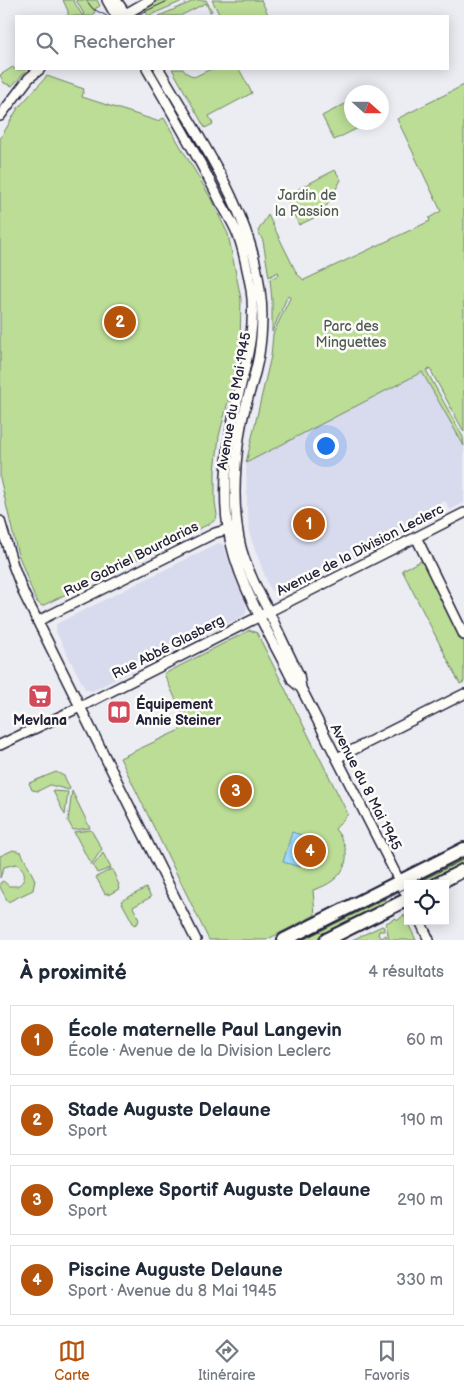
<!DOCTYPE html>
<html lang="fr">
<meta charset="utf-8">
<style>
:root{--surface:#fff;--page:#f6f6f7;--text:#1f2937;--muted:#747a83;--line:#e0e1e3;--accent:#b45309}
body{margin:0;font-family:"Balsamiq Sans",sans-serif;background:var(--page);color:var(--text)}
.controls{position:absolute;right:15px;bottom:15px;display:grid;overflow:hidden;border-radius:0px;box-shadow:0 2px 12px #0003}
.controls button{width:45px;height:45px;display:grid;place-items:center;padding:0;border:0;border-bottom:1px solid var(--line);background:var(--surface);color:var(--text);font:25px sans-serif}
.compass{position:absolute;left:344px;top:85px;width:45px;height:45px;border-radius:50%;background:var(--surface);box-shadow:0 2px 12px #0003;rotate:111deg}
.you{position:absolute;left:325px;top:445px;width:18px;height:18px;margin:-12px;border:4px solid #fff;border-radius:50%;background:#1a73e8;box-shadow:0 0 0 8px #1a73e833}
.badge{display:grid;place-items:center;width:32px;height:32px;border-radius:50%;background:var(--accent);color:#fff;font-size:16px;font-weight:700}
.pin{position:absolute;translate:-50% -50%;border:2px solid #fff;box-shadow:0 1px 5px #0006}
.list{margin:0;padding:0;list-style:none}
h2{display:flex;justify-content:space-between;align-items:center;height:65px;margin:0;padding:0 20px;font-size:21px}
h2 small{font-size:16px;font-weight:400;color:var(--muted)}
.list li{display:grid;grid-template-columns:32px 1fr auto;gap:15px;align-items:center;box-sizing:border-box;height:70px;margin:0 10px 10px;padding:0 10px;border:1px solid var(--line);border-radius:0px}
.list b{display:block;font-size:19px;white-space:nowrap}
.list p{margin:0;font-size:16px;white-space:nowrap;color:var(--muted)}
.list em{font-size:16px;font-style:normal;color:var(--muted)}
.icon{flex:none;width:28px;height:28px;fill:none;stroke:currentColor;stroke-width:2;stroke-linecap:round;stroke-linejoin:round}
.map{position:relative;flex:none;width:464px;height:940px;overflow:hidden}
.search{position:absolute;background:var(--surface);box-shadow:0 2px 12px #0003;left:15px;right:15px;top:15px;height:55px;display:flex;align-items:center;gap:12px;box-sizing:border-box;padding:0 18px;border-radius:0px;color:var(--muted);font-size:19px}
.sheet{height:385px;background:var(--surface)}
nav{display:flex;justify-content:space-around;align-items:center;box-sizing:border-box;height:70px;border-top:1px solid var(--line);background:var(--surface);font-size:14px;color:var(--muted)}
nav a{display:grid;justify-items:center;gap:2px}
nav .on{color:var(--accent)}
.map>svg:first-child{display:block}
.built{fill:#d8dbee}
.green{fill:#bbdd96;stroke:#6e8068}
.water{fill:#9cdafe;stroke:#6b90b0}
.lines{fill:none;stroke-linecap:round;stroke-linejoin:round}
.street-casing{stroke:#22223b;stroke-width:12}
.secondary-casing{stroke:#22223b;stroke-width:16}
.street{stroke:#fdfcf7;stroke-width:9}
.secondary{stroke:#fdfcf7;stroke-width:12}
.tram{stroke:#22223b;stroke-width:1}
.labels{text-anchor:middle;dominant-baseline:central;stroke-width:5;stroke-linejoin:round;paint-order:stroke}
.park-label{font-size:14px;fill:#505a56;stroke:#fdfcf7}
.street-label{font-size:14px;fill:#22223b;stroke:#fdfcf7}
.poi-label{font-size:14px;font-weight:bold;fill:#22223b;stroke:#fdfcf7;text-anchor:start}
</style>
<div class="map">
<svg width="464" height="940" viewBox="0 0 464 940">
<rect width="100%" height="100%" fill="#ecedf3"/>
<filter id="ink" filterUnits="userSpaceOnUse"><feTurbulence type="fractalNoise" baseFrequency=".02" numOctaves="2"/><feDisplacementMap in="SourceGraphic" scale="10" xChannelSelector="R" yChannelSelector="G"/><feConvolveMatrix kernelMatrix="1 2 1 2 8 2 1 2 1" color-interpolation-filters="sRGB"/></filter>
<g filter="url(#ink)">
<path class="built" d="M422,372L464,446V503L450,510L445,501L430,507L435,518L304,584L299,575L290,580L294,589L281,595L277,594L271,590L268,584L251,539L247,510L246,463Z
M218,543L222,544L224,548L247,608L245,615L92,691L85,689L56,632V624Z"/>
<path class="green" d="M63,0H73L82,15L84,14L76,0H97L100,6L96,8L93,16H68V11Z
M160,0H185L148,16L144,8Z
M196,0H206L212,11L210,12L206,3L180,16H159Z
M212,0H261L269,16H220Z
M13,67L15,70L28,69L12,86L4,83L0,75Z
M172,69H183L185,72L194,77L211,69H239L252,93L209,116L213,124L205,128Z
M47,76L84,89L82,97L157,121L164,118L209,195L228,234L241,299L240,346L231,390L219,436L215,472V502L217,515L216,519L211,523L42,606L37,602L34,596L17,551L0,478V139L18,108Z
M464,85V432L430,369L426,370L463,437L464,446L422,372L246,463L271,356L273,334L290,298L288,295L272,332V301L270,279L279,275L278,272L269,277L263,241L258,231L268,215L297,274L304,280L430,221L429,218L441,211L397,119Z
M347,103L351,111L352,122L357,123L360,127L334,140L322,116Z
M335,170L341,180L322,214L299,225L285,196Z
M423,560L464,641V682L460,684L402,570Z
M250,630L257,633L348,814L335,829C357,856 345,881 313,890L315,915L266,940H209L120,758L188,726L164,674Z
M56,772L64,776L70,788L69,790L50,785L38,791L32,790L29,783Z
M53,791L68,792L65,815Z
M72,791L90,828L73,830L68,821Z
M91,830L102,849L91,865L74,832Z
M13,850L21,852L35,880L33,890L8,902L0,887V883L3,881L9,886H17C27,881 27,869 16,864L4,867L0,878V856Z
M103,853L111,868L97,873L93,866Z
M464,853V868L433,884H425L420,875Z
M112,869L119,885L118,886L119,889L108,895V893L105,894L96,877Z
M146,888L151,897L133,907L139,919L138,923L134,925L121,901Z
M381,894L388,907L321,940H291Z
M404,915L416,940H389L386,923L396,918L398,920Z
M382,926L384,927V931H379L378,935L382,938L386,935L387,940H352Z"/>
<path class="water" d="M292,832L310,838L300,867L283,862Z"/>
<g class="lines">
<g class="street-casing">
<path id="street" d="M107,0L116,16
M116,0L127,16
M122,16L150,0
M147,69C172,112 198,156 220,201C227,214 236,227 240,241C245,257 248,273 251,289C258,338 239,383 231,430C226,462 223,496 228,528C236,582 269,632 293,681L301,688L408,898
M159,69C198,137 251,210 260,290C263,310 262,334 259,354C255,380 244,405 240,431C234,470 232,510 241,548C247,569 257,590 268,610C278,631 288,653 299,675L301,688
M0,116L29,78L40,69
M0,521L13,565L24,594L196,940
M416,537L464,635
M38,621L215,533L232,528
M0,745L80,707L464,513
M337,758L464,694
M420,921L429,940"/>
</g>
<g class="secondary-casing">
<path id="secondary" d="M437,884L464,870
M284,940L464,849
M326,940L408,899"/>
</g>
<use href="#street" class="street"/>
<use href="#secondary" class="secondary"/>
<path class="tram" d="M86,0L93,9L107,16
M135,16L170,0
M414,884L464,859
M302,940L408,887"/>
</g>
</g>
<defs>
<g id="supermarket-square" transform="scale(1.25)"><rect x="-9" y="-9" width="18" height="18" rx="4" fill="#d1495b" stroke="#fdfcf7"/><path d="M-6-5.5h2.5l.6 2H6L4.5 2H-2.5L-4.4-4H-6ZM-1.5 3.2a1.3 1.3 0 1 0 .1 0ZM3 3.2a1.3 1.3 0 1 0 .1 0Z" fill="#fff"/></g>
<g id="library-square" transform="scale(1.25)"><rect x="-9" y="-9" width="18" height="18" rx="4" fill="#d1495b" stroke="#fdfcf7"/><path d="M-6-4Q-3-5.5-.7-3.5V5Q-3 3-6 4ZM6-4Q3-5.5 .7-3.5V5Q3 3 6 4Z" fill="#fff"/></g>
</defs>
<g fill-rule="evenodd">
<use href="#supermarket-square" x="40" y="696"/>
<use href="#library-square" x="119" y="712"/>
</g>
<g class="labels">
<g class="park-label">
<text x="307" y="195">Jardin de<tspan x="307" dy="16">la Passion</tspan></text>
<text x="351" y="326">Parc des<tspan x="351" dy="16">Minguettes</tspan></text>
</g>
<g class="street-label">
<text transform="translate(234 401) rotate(-80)">Avenue du 8 Mai 1945</text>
<text transform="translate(360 550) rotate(-27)">Avenue de la Division Leclerc</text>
<text transform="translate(131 559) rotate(-27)">Rue Gabriel Bourdarias</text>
<text transform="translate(168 647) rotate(-27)">Rue Abbé Glasberg</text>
<text transform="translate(366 787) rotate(63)">Avenue du 8 Mai 1945</text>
</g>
<g class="poi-label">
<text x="136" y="704">Équipement<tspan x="136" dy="16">Annie Steiner</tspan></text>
<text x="40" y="720" text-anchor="middle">Mevlana</text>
</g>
</g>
</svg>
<div class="controls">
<button><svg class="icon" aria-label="locate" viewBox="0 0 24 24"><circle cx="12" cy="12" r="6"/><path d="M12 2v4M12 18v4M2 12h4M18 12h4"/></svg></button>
</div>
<svg class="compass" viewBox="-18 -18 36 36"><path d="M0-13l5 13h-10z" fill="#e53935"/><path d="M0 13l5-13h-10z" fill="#747a83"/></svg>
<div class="you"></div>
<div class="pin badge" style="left:309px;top:524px">1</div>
<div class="pin badge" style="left:120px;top:322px">2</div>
<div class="pin badge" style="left:236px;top:791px">3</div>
<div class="pin badge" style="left:310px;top:851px">4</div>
<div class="search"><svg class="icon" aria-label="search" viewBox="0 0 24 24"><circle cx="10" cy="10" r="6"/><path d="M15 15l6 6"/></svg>Rechercher</div>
</div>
<section class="sheet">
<h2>À proximité<small>4 résultats</small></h2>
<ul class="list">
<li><span class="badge">1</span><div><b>École maternelle Paul Langevin</b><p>École · Avenue de la Division Leclerc</p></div><em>60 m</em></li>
<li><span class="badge">2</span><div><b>Stade Auguste Delaune</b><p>Sport</p></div><em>190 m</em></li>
<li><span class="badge">3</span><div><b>Complexe Sportif Auguste Delaune</b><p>Sport</p></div><em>290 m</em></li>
<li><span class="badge">4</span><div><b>Piscine Auguste Delaune</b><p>Sport · Avenue du 8 Mai 1945</p></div><em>330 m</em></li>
</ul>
</section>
<nav>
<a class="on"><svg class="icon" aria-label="map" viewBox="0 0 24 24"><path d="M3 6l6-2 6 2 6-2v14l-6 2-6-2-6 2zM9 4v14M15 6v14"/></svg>Carte</a>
<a><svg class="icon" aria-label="directions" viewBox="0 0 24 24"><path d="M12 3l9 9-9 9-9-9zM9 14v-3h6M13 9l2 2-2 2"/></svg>Itinéraire</a>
<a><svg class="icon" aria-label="saved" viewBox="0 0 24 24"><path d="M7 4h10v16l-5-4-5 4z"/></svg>Favoris</a>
</nav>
